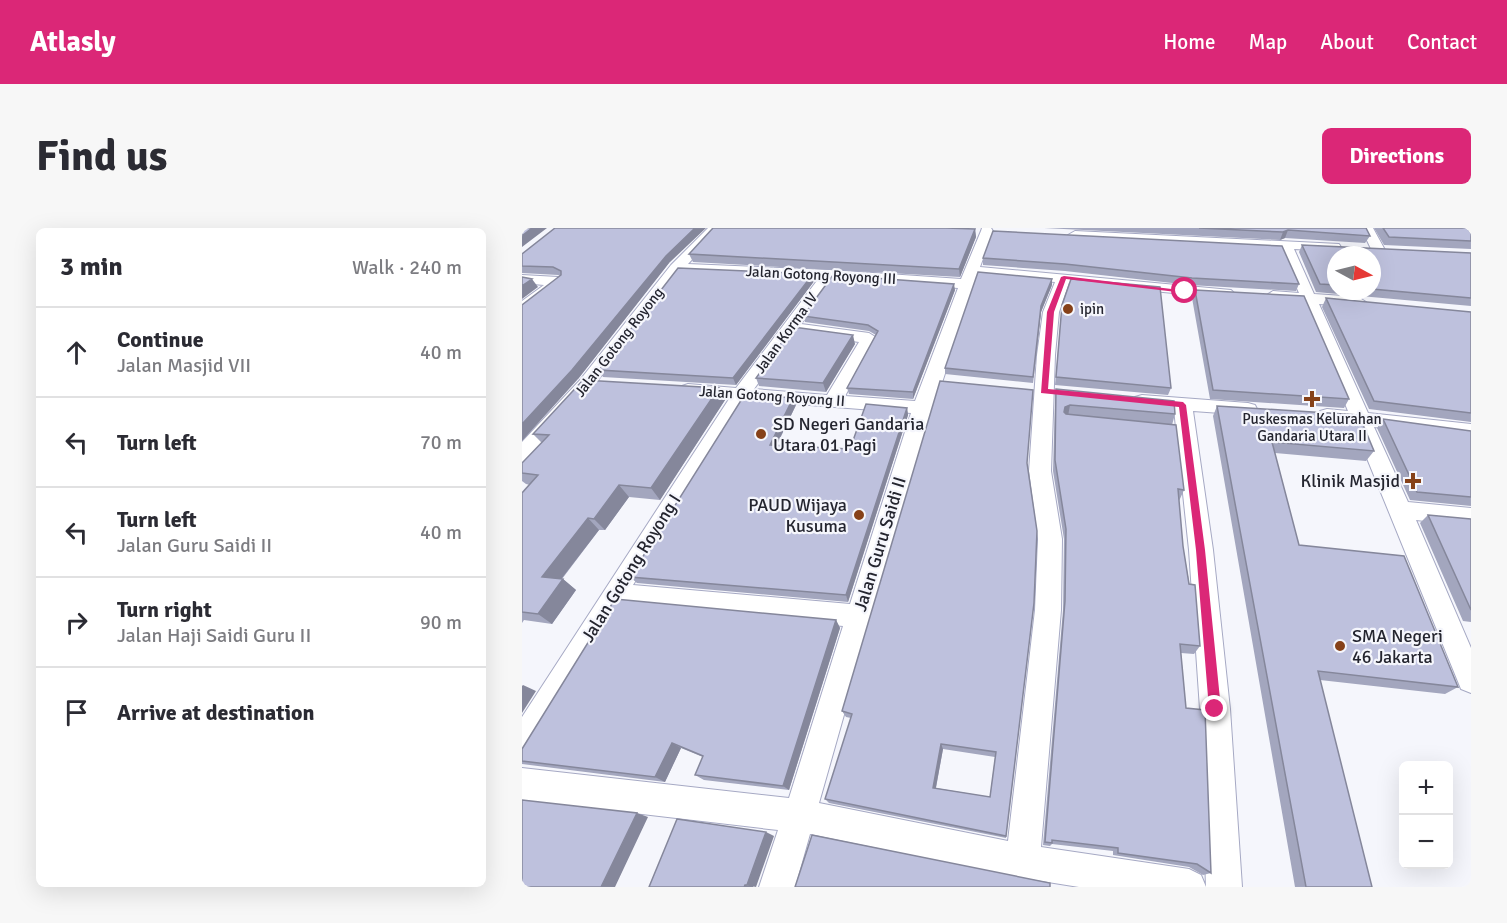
<!DOCTYPE html>
<meta charset="utf-8">
<style>
:root{--surface:#fff;--page:#f7f7f7;--text:#2b2b33;--muted:#7c7c81;--line:#e1e1e2;--accent:#db2777}
body{margin:0;font-family:Signika,sans-serif;background:var(--page);color:var(--text)}
.controls{position:absolute;right:18px;bottom:18px;display:grid;overflow:hidden;border-radius:9px;box-shadow:0 6px 24px #0002}
.controls button{width:54px;height:54px;display:grid;place-items:center;padding:0;border:0;border-bottom:2px solid var(--line);background:var(--surface);color:var(--text);font:30px sans-serif}
.compass{position:absolute;left:805px;top:18px;width:54px;height:54px;border-radius:50%;background:var(--surface);box-shadow:0 6px 24px #0002;rotate:97deg}
.stop{position:absolute;width:18px;height:18px;margin:-14px;border:4px solid #db2777;border-radius:50%;background:#fff}
.stop.end{background:#db2777;border-color:#fff;box-shadow:0 2px 6px #0008}
.list{margin:0;padding:0;list-style:none}
h2{display:flex;justify-content:space-between;align-items:center;height:78px;margin:0;padding:0 24px;font-size:26px}
h2 small{font-size:20px;font-weight:400;color:var(--muted)}
.list li{display:grid;grid-template-columns:39px 1fr auto;gap:18px;align-items:center;box-sizing:border-box;height:90px;padding:0 24px;border-top:2px solid var(--line)}
.list b{display:block;font-size:22px;white-space:nowrap}
.list p{margin:0;font-size:20px;white-space:nowrap;color:var(--muted)}
.list em{font-size:20px;font-style:normal;color:var(--muted)}
.icon{flex:none;width:33px;height:33px;fill:none;stroke:currentColor;stroke-width:2;stroke-linecap:round;stroke-linejoin:round}
.map{position:relative;flex:none;width:949px;height:659px;overflow:hidden;border-radius:9px}
header{display:flex;align-items:center;gap:36px;box-sizing:border-box;height:84px;padding:0 30px;background:var(--accent);color:#fff}
header strong{font-size:28px}
nav{display:flex;gap:33px;margin-inline-start:auto;font-size:21px}
.intro{display:flex;align-items:center;justify-content:space-between;box-sizing:border-box;height:144px;padding:0 36px}
h1{margin:0;font-size:42px}
.button{padding:15px 27px;border-radius:9px;background:var(--accent);color:#fff;font-size:21px;font-weight:700}
main{display:flex;gap:36px;padding:0 36px}
aside{flex:1;background:var(--surface);border-radius:9px;box-shadow:0 6px 24px #0002}
.map>svg:first-child{display:block}
.lines{fill:none;stroke-linecap:round;stroke-linejoin:round}
.street-casing{stroke:#a6a9c4;stroke-width:2}
.street{fill:#fff;fill-rule:evenodd}
.wall{fill:#a3a6be;fill-rule:evenodd}
.shaded-wall{fill:#85879b}
.building{fill:#bec1dd;stroke:#85879b;stroke-width:1.5;fill-rule:evenodd}
.route{fill:#db2777}
.poi-dot{fill:#864119;stroke:#f5f6fc;stroke-width:2}
.labels{text-anchor:middle;dominant-baseline:central;stroke-width:4.5;stroke-linejoin:round;paint-order:stroke}
.far-street-label{font-size:15px;fill:#24252f;stroke:#f5f6fc}
.far-poi-label{font-size:15px;fill:#24252f;stroke:#f5f6fc;text-anchor:start}
.poi-label{font-size:18px;fill:#24252f;stroke:#f5f6fc;text-anchor:start}
.street-label{font-size:18px;fill:#24252f;stroke:#f5f6fc}
</style>
<header>
<strong>Atlasly</strong>
<nav><a>Home</a><a>Map</a><a>About</a><a>Contact</a></nav>
</header>
<div class="intro"><h1>Find us</h1><a class="button">Directions</a></div>
<main>
<aside>
<h2>3 min<small>Walk · 240 m</small></h2>
<ul class="list">
<li><svg class="icon" aria-label="ahead" viewBox="0 0 24 24"><path d="M12 20V5M6 11l6-6 6 6"/></svg><div><b>Continue</b><p>Jalan Masjid VII</p></div><em>40 m</em></li>
<li><svg class="icon" aria-label="left" viewBox="0 0 24 24"><path d="M17 20v-9H6M10 6l-5 5 5 5"/></svg><div><b>Turn left</b></div><em>70 m</em></li>
<li><svg class="icon" aria-label="left" viewBox="0 0 24 24"><path d="M17 20v-9H6M10 6l-5 5 5 5"/></svg><div><b>Turn left</b><p>Jalan Guru Saidi II</p></div><em>40 m</em></li>
<li><svg class="icon" aria-label="right" viewBox="0 0 24 24"><path d="M7 20v-9h11M14 6l5 5-5 5"/></svg><div><b>Turn right</b><p>Jalan Haji Saidi Guru II</p></div><em>90 m</em></li>
<li><svg class="icon" aria-label="arrive" viewBox="0 0 24 24"><path d="M6 21V4h12l-3 4 3 4H6"/></svg><div><b>Arrive at destination</b></div></li>
</ul>
</aside>
<div class="map">
<svg width="949" height="659" viewBox="0 0 949 659">
<rect width="100%" height="100%" fill="#f5f6fc"/>
<g class="lines">
<g class="street-casing">
<path id="street" d="M186,0H199L166,36L307,42L439,51L459,3L460,0H469L471,3L458,39L709,62L712,65L709,68L704,70L547,55L537,84L533,127L529,243L540,311L539,382L519,619L667,641L679,647L684,659L678,481L667,322L652,181L613,177L611,173L613,169L620,167L726,175L733,177L735,181L733,185L726,187L671,183L691,322L708,481L720,659H557L501,650L288,606L273,659H237L256,602L0,572V540L267,570L321,398L99,377L11,528L0,532V489L207,171L166,168L160,166L157,162L160,158L166,156L214,160L297,50L158,44L70,160L7,232L0,234V214L58,152L149,37ZM455,47L533,54L521,84L515,127L507,243L516,311L513,382L486,613L297,575L390,247ZM311,51L436,60L393,173L323,168L355,110L347,105L279,96ZM273,105L337,114L305,167L232,161ZM225,172L389,185L328,376L111,357Z
M839,0H851L863,22L861,25H851Z
M553,3L817,16L819,19L817,22L812,23L772,21L792,66L836,69L844,74L836,79L797,76L846,185L949,196V210L852,199L886,274L949,280V298L894,292L949,420V465L939,461L831,196L798,191L795,187L798,183L805,181L826,183L781,75L751,73L743,68L751,63L777,65L758,21L548,10L546,7Z
M0,47L36,49L43,53L6,83L0,85V73L22,57L0,55Z"/>
</g>
<use href="#street" class="street"/>
</g>
<path class="wall" d="M522,0H844L848,8L843,15L763,10L758,12Z
M852,0H949V21L862,17Z
M453,1L454,9L438,49L171,34L167,26Z
M471,3L777,56L774,63L668,57L543,43L461,37V30Z
M780,17L949,25V78L794,64L777,24ZM814,27H850V63H814Z
M0,26L147,35L56,151L38,48L36,47L0,45Z
M293,52L214,157L81,149L77,142Z
M530,57L519,84L511,155L423,146V140Z
M433,62L391,171L327,166L325,160L354,107L347,103L283,94L281,88Z
M673,62L827,171L822,180L688,171L670,70Z
M804,70L949,84V194L847,181L800,79Z
M540,77L649,160L646,167L533,157Z
M333,116L304,164L237,158L234,150Z
M197,160L203,172L138,272L107,269L83,302H77L40,351H41L54,362L30,396L2,392L0,395V265L8,257L4,256L0,253V235L20,215L11,206Z
M534,161L653,186L650,197L662,262L657,273L661,318L678,418L672,426L659,425L664,480L689,645L681,647L667,639L591,627V623L530,616L528,618L521,617L541,382L542,311L531,243L533,172Z
M274,177L255,217L328,221L385,180L386,187L326,374L115,355L108,349Z
M695,178L852,223L844,233L753,225L777,317L936,459L923,466L798,452L850,659H773L691,188Z
M861,191L949,203V278L888,272L855,200Z
M505,235L512,375L484,610L307,575L303,571L329,490L324,489L320,483ZM421,521L473,529L468,569L414,560Z
M906,287L949,291V394L941,393L898,295Z
M314,392L318,400L267,562L182,552L173,547L181,529L159,520L143,554L0,536V521Z"/>
<path class="shaded-wall" d="M10,0H25L0,19V8Z
M173,0H184L147,35L56,151L0,213V196L144,28Z
M453,1L454,9L438,49L437,41Z
M766,2L763,10L758,12L761,4Z
M291,46L293,52L214,157L211,150Z
M10,51L16,59L0,71V58Z
M530,51V57L519,84L511,155L519,78Z
M432,56L433,62L391,171V164Z
M331,107L333,116L304,164L301,155Z
M197,160L203,172L138,272L129,260Z
M271,170L274,177L251,224L248,217Z
M548,177L546,188L541,190L543,179Z
M385,180L386,187L326,374L324,367Z
M97,257L107,269L83,302L72,291Z
M66,290L77,302L33,359L20,349Z
M41,351L54,362L30,396L16,386Z
M314,392L318,400L267,562L261,558Z
M1,457L14,463L0,485V458Z
M150,515L159,520L143,554L133,549Z
M419,516L421,521L413,564L411,560Z
M115,585L126,589L93,659H79Z
M244,604L252,608L234,659L225,657Z
M223,657L232,658L231,659H222Z"/>
<path class="building" d="M0,0H10L0,8Z
M33,0H173L144,28L50,142L0,196V77L39,47V43L31,39L0,38V26Z
M191,0H424L453,1L437,41L167,26Z
M677,0H844L848,8L766,2L761,4Z
M861,0H949V13L867,9Z
M471,3L760,18L777,56L670,50L543,36L461,30Z
M780,17L949,25V70L850,61V27H814V57L798,56Z
M156,40L291,46L211,150L77,142Z
M456,44L530,51L519,78L511,149L423,140Z
M311,47L432,56L391,164L325,160L356,103L346,97L281,88Z
M0,49L10,51L0,58Z
M549,51L638,59L649,160L534,149L540,77Z
M673,62L782,68L827,171L691,162Z
M804,70L949,84V185L852,173Z
M271,99L331,107L301,155L234,150Z
M61,152L197,160L129,260L97,257L72,291L66,290L20,349L41,351L16,386L0,384V265L16,247L0,245V235L27,207L11,206Z
M418,153L511,162L505,235L515,303L512,375L484,608L303,571L330,486L320,483ZM419,516L474,524L468,569L411,560Z
M534,161L652,173L653,186L548,177L543,179L542,184L544,186L654,197L662,262L656,261L661,318L667,356L673,357L678,418L658,416L664,480L683,482L689,645L675,636L596,625V620L530,612V615L523,614L543,373L544,301L533,232Z
M223,166L271,170L248,217L328,221L344,176L385,180L324,367L108,349Z
M695,178L837,187L852,223L750,214L777,317L882,328L936,459L796,443L850,659H784Z
M861,191L949,203V269L895,264Z
M906,287L949,291V382Z
M93,371L314,392L261,558L173,547L181,528L150,515L133,549L0,533V521Z
M0,572L115,585L79,659H0Z
M155,591L244,604L225,657H223L222,659H127Z
M290,607L528,655V659H273Z"/>
<path class="route" d="M542,48L666,63L663,65L544,51L532,84L526,161L661,174L664,177L683,322L699,481L693,487L687,481L674,322L657,179L519,165L525,84L539,49Z"/>
<g class="poi-dot">
<circle cx="546" cy="81" r="6"/>
<path d="M787 162h6v6h6v6h-6v6h-6v-6h-6v-6h6z"/>
<circle cx="239" cy="206" r="6"/>
<path d="M888 244h6v6h6v6h-6v6h-6v-6h-6v-6h6z"/>
<circle cx="337" cy="287" r="6"/>
<circle cx="818" cy="418" r="6"/>
</g>
<g class="labels">
<g class="far-street-label">
<text transform="translate(299 47) rotate(3)">Jalan Gotong Royong III</text>
<text transform="translate(264 105) rotate(-54)">Jalan Korma IV</text>
<text transform="translate(97 114) rotate(-52)">Jalan Gotong Royong</text>
<text transform="translate(250 168) rotate(4)">Jalan Gotong Royong II</text>
</g>
<g class="far-poi-label">
<text x="558" y="81">ipin</text>
<text x="790" y="191" text-anchor="middle">Puskesmas Kelurahan<tspan x="790" dy="17">Gandaria Utara II</tspan></text>
</g>
<g class="poi-label">
<text x="251" y="196">SD Negeri Gandaria<tspan x="251" dy="21">Utara 01 Pagi</tspan></text>
<text x="878" y="253" text-anchor="end">Klinik Masjid</text>
<text x="325" y="277" text-anchor="end">PAUD Wijaya<tspan x="325" dy="21">Kusuma</tspan></text>
<text x="830" y="408">SMA Negeri<tspan x="830" dy="21">46 Jakarta</tspan></text>
</g>
<g class="street-label">
<text transform="translate(358 316) rotate(-73)">Jalan Guru Saidi II</text>
<text transform="translate(109 340) rotate(-58)">Jalan Gotong Royong I</text>
</g>
</g>
</svg>
<div class="controls">
<button>+</button>
<button>−</button>
</div>
<svg class="compass" viewBox="-18 -18 36 36"><path d="M0-13l5 13h-10z" fill="#e53935"/><path d="M0 13l5-13h-10z" fill="#7c7c81"/></svg>
<div class="stop" style="left:663px;top:63px"></div>
<div class="stop end" style="left:693px;top:481px"></div>
</div>
</main>
